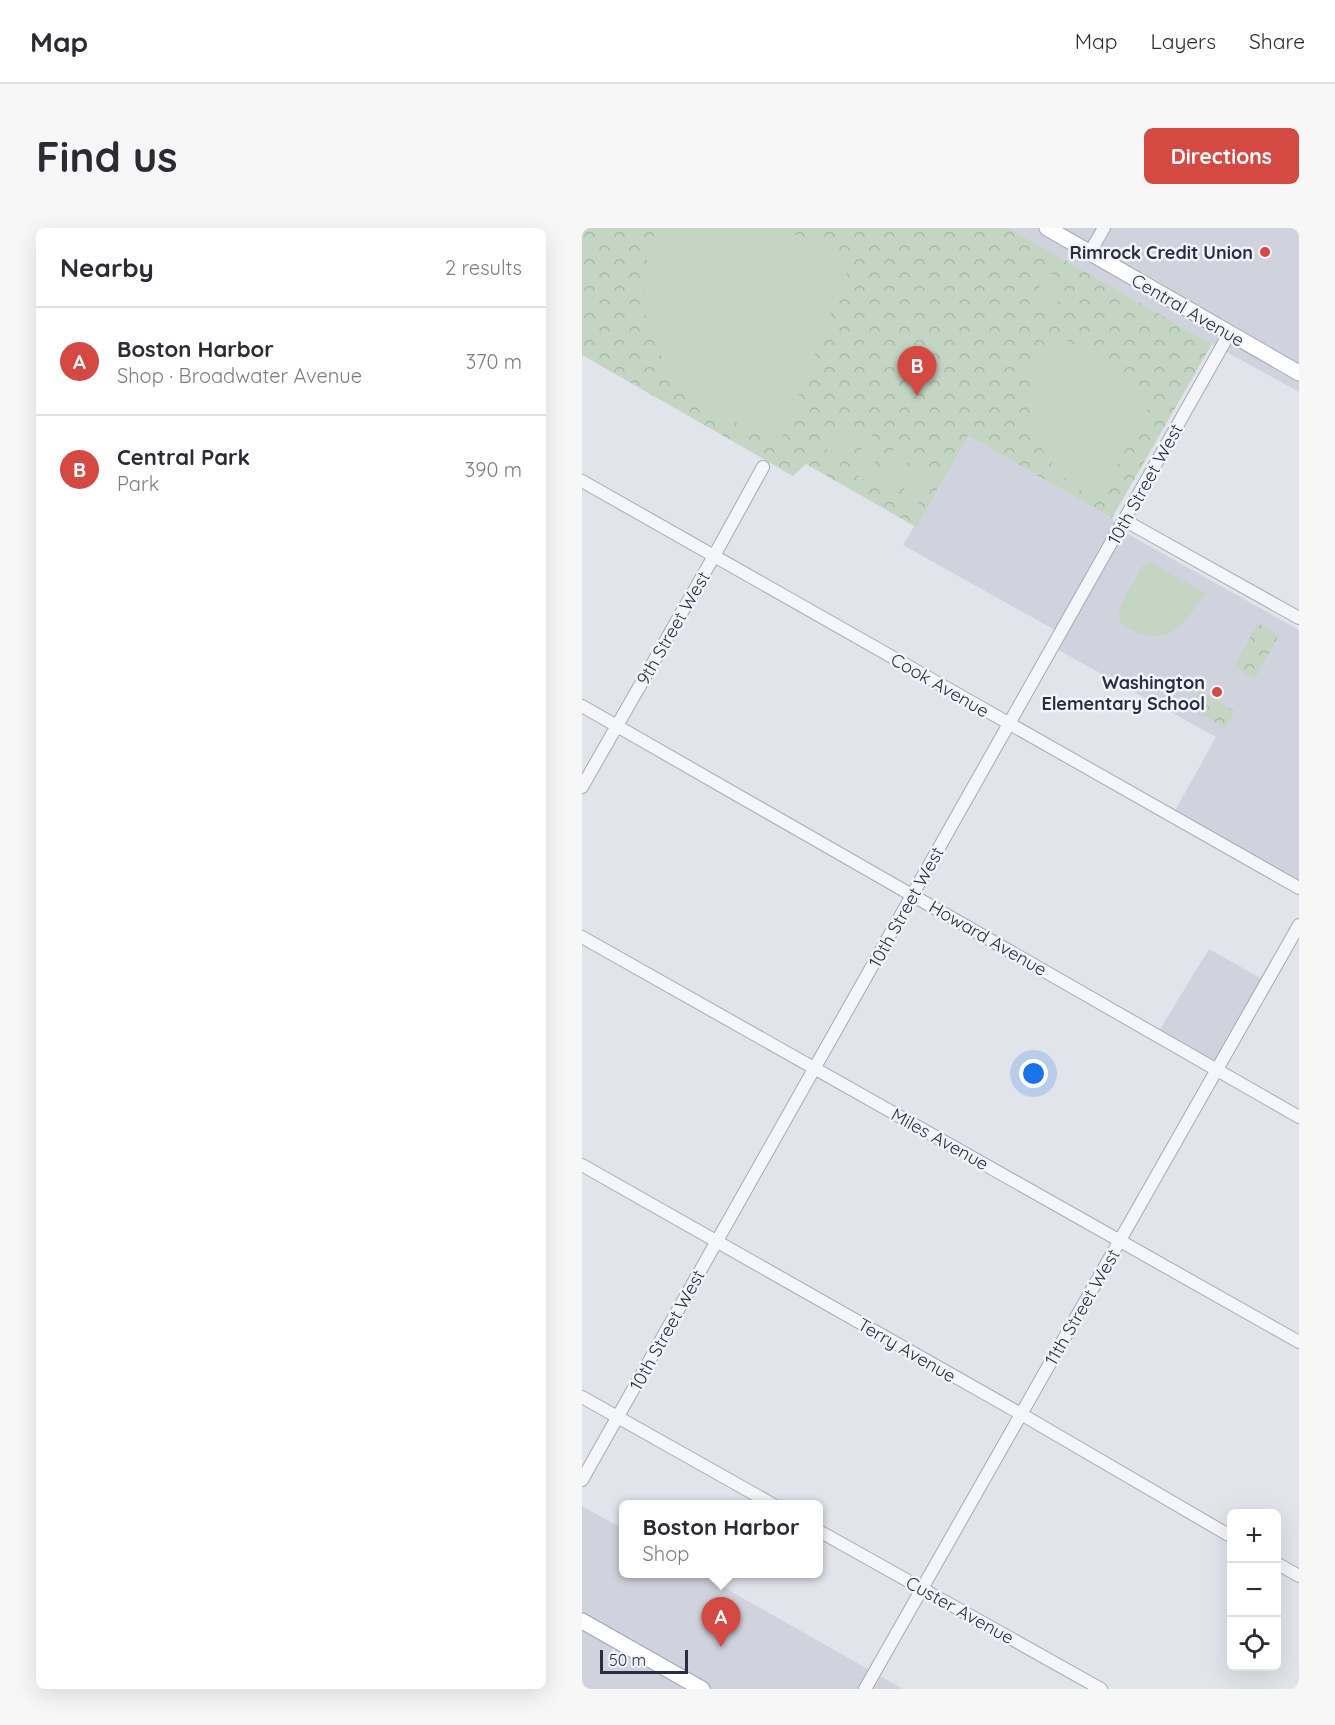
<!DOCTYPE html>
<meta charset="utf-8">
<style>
:root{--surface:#fff;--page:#f7f7f7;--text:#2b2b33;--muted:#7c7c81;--line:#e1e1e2;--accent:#d54943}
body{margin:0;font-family:Quicksand,sans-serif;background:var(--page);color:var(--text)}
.controls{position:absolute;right:18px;bottom:18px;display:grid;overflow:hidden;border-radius:9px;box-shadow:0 6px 24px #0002}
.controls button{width:54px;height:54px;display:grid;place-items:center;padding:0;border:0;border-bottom:2px solid var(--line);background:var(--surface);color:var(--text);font:30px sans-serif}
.scale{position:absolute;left:18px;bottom:15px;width:88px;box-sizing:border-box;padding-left:6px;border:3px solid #292e44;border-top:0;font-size:16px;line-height:21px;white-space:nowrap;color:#292e44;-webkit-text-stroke:4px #f2f4f8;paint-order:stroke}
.you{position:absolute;left:452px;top:846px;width:21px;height:21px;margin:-15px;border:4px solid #fff;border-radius:50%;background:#1a73e8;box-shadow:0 0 0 9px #1a73e833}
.badge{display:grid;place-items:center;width:39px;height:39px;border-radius:50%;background:var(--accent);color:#fff;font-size:20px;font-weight:700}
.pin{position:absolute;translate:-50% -50px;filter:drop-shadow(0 2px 3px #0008)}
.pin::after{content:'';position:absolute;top:32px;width:21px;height:18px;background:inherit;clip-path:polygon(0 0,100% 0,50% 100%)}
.popup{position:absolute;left:37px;top:1272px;width:204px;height:78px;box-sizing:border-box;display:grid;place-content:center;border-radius:9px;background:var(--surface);filter:drop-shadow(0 2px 4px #0005);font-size:20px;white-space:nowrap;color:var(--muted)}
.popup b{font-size:22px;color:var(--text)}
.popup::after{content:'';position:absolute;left:50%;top:100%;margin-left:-12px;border:12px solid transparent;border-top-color:var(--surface)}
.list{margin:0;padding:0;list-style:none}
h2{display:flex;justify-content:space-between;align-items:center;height:78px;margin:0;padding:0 24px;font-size:26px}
h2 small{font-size:20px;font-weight:400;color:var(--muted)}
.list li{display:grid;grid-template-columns:39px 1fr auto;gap:18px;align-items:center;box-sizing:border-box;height:108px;padding:0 24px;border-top:2px solid var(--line)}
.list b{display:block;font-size:22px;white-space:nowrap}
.list p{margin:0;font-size:20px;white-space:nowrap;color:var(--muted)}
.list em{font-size:20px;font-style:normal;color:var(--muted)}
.icon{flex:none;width:33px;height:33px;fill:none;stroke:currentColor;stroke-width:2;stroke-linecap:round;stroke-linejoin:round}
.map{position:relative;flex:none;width:717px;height:1461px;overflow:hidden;border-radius:9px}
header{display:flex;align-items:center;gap:36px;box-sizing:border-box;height:84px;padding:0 30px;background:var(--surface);border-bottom:2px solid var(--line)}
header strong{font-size:28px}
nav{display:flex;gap:33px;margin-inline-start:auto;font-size:21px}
.intro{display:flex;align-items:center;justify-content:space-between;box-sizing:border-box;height:144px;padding:0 36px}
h1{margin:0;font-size:42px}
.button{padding:15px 27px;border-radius:9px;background:var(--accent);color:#fff;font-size:21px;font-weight:700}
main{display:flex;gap:36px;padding:0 36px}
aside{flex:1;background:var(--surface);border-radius:9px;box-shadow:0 6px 24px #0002}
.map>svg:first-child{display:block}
.built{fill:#d0d3dd}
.park{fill:url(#park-crowns)}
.garden{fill:#c4d6c3}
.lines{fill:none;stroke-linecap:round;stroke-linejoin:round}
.minor-casing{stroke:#a7aab6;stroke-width:14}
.major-casing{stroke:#a1a6b8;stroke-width:17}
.minor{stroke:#f5f6f9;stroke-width:12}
.major{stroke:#fff;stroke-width:15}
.poi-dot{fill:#d54943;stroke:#f2f4f8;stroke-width:2}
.labels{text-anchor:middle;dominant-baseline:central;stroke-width:5;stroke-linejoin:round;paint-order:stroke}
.poi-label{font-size:18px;font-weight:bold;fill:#292e44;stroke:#f2f4f8;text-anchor:end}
.street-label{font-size:18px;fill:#292e44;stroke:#f2f4f8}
</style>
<header>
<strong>Map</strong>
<nav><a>Map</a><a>Layers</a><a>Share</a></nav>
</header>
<div class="intro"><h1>Find us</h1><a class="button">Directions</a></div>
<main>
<aside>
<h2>Nearby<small>2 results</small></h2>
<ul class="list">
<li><span class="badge">A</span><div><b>Boston Harbor</b><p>Shop · Broadwater Avenue</p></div><em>370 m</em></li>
<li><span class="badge">B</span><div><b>Central Park</b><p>Park</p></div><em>390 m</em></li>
</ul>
</aside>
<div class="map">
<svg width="717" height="1461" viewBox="0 0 717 1461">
<defs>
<pattern id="park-crowns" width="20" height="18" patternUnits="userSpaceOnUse" patternTransform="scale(1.5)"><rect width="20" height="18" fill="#c4d6c3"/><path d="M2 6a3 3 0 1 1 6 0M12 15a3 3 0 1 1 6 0" fill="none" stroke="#a8b8a9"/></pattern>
</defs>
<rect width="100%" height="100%" fill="#e2e4eb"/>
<path class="built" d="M427,0H717V164L630,116Z
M386,208L530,290L537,301L717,402V660L590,588L634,509L471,419L478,405L321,317Z
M627,721L685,754L634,843L574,808Z
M0,1278L41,1301L42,1346H118L321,1461H0Z"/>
<path class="park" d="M0,0H427L630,116L530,290L386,208L334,299L224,236L211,248L0,127Z
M676,395L697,407L673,451L652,439Z
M617,462L653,483L643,500L607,479Z"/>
<path class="garden" d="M76,0H196L255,22L265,45L197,217C142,189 79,156 64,90C61,79 63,65 63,53C65,31 65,21 76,0Z
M466,44L486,55L468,87L448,75Z
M470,103L568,163L571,172L518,269C502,267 491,257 479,246C439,206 441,149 470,103Z
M261,192L277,201L257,238L241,229Z
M287,206L303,215L283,252L267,243Z
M312,220L328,229L308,266L292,257Z
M337,235L353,244L333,281L317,271Z
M569,334L623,365C599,403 581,423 538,395L537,379L560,338Z"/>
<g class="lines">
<g class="minor-casing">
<path id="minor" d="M508,24L522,0
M0,253L717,660
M542,292L717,390
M0,478L717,889
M0,559L132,328L181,239
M0,709L717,1114
M0,937L439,1186L650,1309
M0,1169L190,1276
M0,1252L647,106
M237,1303L519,1461
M694,1335L717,1348
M283,1461L717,697"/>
</g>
<g class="major-casing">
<path id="major" d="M465,0L717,145
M0,1393L120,1461"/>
</g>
<use href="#minor" class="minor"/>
<use href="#major" class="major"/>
</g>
<g class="poi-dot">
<circle cx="683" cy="24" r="6"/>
<circle cx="635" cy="464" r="6"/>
</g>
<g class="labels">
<g class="poi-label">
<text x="671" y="24">Rimrock Credit Union</text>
<text x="623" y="454">Washington<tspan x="623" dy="21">Elementary School</tspan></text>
</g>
<g class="street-label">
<text transform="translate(606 82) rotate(30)">Central Avenue</text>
<text transform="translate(563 256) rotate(-61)">10th Street West</text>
<text transform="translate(91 400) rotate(-60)">9th Street West</text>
<text transform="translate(358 457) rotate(30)">Cook Avenue</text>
<text transform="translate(324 679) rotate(-61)">10th Street West</text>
<text transform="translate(406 710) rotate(30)">Howard Avenue</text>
<text transform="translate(358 911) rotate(29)">Miles Avenue</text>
<text transform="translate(500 1079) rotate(-60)">11th Street West</text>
<text transform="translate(85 1102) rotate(-61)">10th Street West</text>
<text transform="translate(325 1122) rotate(30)">Terry Avenue</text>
<text transform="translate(378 1382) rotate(29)">Custer Avenue</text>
</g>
</g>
</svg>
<div class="controls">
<button>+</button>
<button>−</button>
<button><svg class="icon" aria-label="locate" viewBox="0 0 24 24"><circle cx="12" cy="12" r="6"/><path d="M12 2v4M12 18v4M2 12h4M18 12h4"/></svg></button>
</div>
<div class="scale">50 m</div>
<div class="you"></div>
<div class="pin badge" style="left:139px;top:1419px">A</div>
<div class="popup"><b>Boston Harbor</b>Shop</div>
<div class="pin badge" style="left:335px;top:168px">B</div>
</div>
</main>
